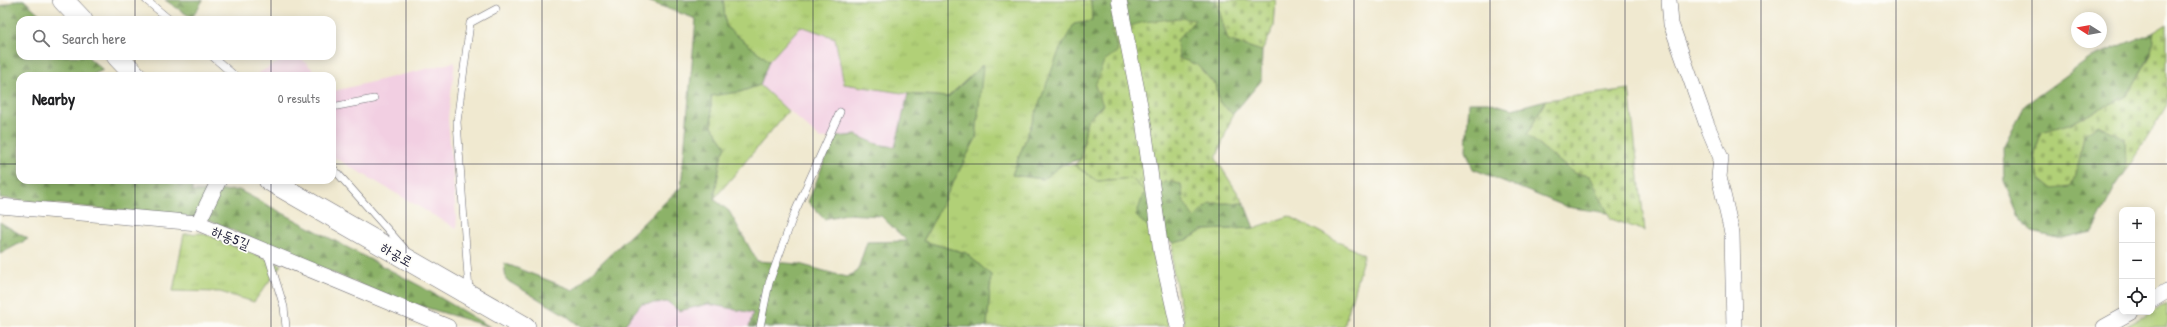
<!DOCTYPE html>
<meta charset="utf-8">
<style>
:root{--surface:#fff;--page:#f2f2f2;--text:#202124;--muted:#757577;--line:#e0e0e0}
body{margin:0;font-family:"Patrick Hand","Poor Story",sans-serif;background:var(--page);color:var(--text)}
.controls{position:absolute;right:12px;bottom:12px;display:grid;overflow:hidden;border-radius:8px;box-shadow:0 2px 10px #0003}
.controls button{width:36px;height:36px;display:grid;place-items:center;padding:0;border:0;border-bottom:1px solid var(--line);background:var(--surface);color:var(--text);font:20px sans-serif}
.compass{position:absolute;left:2071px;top:12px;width:36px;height:36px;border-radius:50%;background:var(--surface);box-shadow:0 2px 10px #0003;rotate:281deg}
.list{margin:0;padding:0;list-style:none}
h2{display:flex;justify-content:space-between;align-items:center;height:52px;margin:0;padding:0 16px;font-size:17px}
h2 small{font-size:13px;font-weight:400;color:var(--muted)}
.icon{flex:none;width:22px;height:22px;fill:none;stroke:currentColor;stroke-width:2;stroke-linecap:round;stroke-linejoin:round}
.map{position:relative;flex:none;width:2167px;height:327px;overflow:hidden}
.search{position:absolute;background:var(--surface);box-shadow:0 2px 10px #0003;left:16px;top:16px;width:320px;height:44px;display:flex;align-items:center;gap:10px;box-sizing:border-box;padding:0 14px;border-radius:12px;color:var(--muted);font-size:15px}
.panel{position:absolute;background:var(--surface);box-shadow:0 2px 10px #0003;left:16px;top:72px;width:320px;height:112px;border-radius:12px}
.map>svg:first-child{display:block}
.built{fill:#f2cfe2}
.grass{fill:url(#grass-tufts);stroke:#6a7959}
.forest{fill:url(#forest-firs);stroke:#576a52}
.cemetery{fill:url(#cemetery-stones);stroke:#6a7959}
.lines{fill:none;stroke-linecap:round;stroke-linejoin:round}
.lane-casing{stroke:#6a686f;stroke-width:8}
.street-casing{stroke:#6a686f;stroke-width:16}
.secondary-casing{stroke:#6a686f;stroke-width:22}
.lane{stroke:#fff;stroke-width:7}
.street{stroke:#fff;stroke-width:15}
.secondary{stroke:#fff;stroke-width:21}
.grid{fill:none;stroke:#22223b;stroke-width:1;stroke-opacity:0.55}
.labels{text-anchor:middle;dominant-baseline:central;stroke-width:3.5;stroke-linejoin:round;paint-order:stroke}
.street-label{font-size:14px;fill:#22223b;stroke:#fdfcf7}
</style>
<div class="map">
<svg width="2167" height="327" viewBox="0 0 2167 327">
<defs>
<pattern id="grass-tufts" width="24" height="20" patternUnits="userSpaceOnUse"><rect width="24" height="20" fill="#b1d077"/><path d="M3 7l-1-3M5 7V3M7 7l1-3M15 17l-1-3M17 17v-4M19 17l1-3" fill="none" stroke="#98b268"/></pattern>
<pattern id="forest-firs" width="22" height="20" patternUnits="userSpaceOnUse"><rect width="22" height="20" fill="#8cb268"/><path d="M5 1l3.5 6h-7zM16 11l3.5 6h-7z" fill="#729057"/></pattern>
<pattern id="cemetery-stones" width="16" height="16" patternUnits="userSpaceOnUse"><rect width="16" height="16" fill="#b1d077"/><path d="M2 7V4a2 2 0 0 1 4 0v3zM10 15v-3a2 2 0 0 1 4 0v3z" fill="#98b268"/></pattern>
</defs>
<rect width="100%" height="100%" fill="#fdfcf7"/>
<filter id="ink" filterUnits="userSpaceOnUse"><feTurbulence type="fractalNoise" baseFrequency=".025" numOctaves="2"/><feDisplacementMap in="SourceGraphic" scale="8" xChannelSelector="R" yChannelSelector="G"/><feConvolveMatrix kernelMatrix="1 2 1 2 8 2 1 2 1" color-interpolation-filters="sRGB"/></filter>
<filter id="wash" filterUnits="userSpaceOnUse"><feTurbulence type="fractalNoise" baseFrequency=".012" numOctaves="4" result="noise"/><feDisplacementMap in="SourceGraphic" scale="16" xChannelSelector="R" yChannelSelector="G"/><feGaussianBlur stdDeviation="0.9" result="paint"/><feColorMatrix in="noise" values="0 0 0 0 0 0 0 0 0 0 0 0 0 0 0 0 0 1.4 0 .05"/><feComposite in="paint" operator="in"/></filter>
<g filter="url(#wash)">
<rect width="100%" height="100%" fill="#f0e9d0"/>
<path class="built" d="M801,25L835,38L844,84L908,94L895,147L877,144L856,135L821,139L760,85L769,61Z
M289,56H299L319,76H259L257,74Z
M455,62L448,118L457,229L332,156V89L334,91Z
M668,302L679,311L708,304L754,313L749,327H623L641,304Z"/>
<path class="grass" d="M723,0H1091L1092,21L1034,118L1012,175L1043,179L1063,164L1074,165L1098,181L1131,178L1147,193L1137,216L1149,228L1169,327H987L991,275L966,253L923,241L976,138L982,65L948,97L908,94L844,84L835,38L801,26L769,61L726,27Z
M760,85L788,111L714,199L721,157L726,146L712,126L711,95L740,92Z
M1289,216L1364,255L1344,327H1185L1172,266L1173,243L1187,240L1203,230L1254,228Z
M203,233L281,265L254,302L220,292L173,291L184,234Z
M2167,304V327H2125Z"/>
<path class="forest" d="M17,0H24L46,20H20V56H87L103,70L90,76H20V180H192V192L239,190L422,287L490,327L385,295L208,220L0,198V7Z
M165,0H203L192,18Z
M645,0H723L726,27L769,61L760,85L740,92L711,96L712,126L726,146L721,157L714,199L729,211L757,261L799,264L846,277L857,272L867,242L907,241L881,216L846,214L824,219L808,202L834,137L856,135L877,144L895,147L908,94L948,97L983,65L976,138L923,241L966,253L991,275L987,327H749L753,313L708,304L679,311L668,302L641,304L623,327H581L564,314L506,280L504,263L573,290L681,187L696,19Z
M1091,0H1216L1228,40L1262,51L1261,81L1233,114L1219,102L1216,86L1197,65L1179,58L1177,40L1194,20L1112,31L1118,51L1095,86L1103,104L1087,120L1081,159L1063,164L1043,179L1012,175L1059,51L1074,24L1092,21Z
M2154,32L2151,54L2127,96L2072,123L2042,132L2034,154L2039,179L2051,189L2079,162L2084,134L2098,125L2125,138L2126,171L2115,187L2092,232L2062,239L2032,232L2018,214L2004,181L2003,147L2025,105L2092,57Z
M1546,100L1527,135L1574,173L1590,176L1608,213L1567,207L1473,169L1466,150L1469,102H1488L1512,109Z
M1166,181L1181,184L1184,202L1195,217L1210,203H1244L1254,228L1203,230L1187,240L1173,243L1149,228L1136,216L1143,195Z
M0,222L28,239L0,254Z"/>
<path class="cemetery" d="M1216,0H1276L1274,27L1262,51L1228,40Z
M1179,18L1195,20L1177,40L1179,58L1197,65L1216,86L1219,102L1233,114L1216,159L1244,203H1210L1194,218L1184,202L1181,184L1166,181L1147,193L1131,178L1097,181L1074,165L1081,159L1087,120L1103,105L1095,86L1104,61L1118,51L1112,31L1144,22Z
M2167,24V105L2126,171L2125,138L2098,125L2084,134L2079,162L2071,187L2051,189L2039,179L2034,154L2042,132L2072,123L2127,96L2151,55L2154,32Z
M1629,89L1645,231L1611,219L1590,176L1574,173L1527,135L1546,100Z"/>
</g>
<g filter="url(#ink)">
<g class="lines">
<g class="lane-casing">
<path id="lane" d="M146,0L170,20
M212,56L235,76
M332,107L374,99
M332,167L404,248
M267,252L284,307L286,327
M469,291L457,122L470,23L496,9
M760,327L769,283L794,214L840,112"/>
</g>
<g class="street-casing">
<path id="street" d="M1119,0L1143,120L1161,251L1178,327
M1669,0L1671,24L1707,125L1721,158L1719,177L1732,233L1734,327
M0,206L198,223L448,327
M198,223L219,180
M2152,300L2167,291
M2104,327L2131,312"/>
</g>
<g class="secondary-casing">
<path id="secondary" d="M63,0L82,20
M117,56L136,76
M269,180L525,327"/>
</g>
<use href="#lane" class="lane"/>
<use href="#street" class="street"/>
<use href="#secondary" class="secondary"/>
</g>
</g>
<path class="grid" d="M135,0V20M271,0V20M406,0V327M542,0V327M677,0V327M813,0V327M948,0V327M1084,0V327M1219,0V327M1354,0V327M1490,0V327M1625,0V327M1761,0V327M1896,0V327M2032,0V327M135,56V76M271,56V76M0,164H20M332,164H2167M135,180V327M271,180V327"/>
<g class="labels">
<g class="street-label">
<text transform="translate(231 237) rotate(22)">하동5길</text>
<text transform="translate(397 254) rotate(30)">하공로</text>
</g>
</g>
</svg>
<div class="controls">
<button>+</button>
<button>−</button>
<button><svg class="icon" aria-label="locate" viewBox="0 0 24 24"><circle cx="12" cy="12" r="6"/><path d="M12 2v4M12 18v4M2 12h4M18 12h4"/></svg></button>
</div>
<svg class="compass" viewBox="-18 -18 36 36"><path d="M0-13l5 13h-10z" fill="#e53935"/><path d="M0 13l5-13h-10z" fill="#757577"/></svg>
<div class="search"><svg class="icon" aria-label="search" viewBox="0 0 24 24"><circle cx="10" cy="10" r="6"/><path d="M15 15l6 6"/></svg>Search here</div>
<section class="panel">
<h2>Nearby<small>0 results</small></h2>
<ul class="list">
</ul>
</section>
</div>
